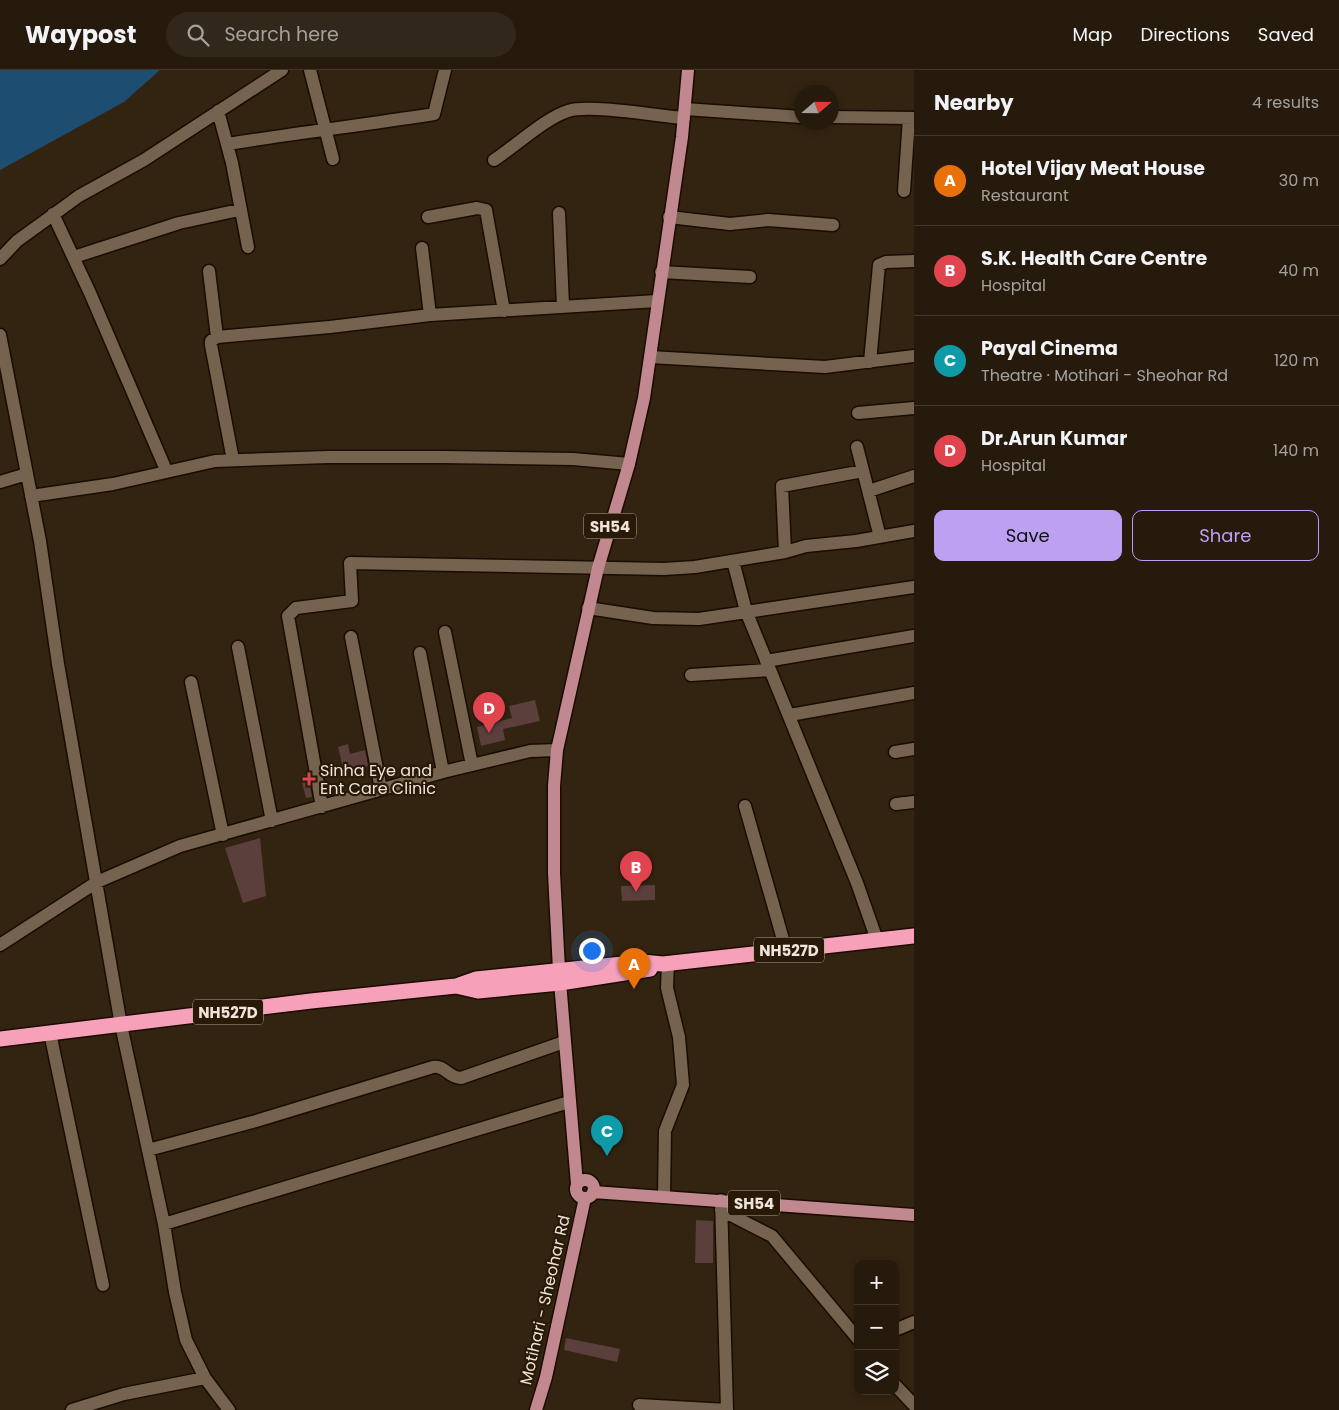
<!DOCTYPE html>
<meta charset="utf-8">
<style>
:root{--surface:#261a0d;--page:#32271b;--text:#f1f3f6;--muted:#a4a19d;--line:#42382e;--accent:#bca0f2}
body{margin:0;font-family:Poppins,sans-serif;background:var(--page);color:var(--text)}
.controls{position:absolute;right:15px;bottom:15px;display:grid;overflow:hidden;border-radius:10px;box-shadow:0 2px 8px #0003}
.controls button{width:45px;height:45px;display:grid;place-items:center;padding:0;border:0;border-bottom:1px solid var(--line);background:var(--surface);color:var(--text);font:25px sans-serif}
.compass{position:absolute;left:794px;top:15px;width:45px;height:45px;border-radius:50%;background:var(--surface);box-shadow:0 2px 8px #0003;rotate:70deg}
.you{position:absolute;left:591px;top:880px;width:18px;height:18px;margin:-12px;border:4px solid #fff;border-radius:50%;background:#1a73e8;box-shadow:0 0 0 8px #1a73e833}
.badge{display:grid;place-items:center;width:32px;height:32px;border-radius:50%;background:var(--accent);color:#fff;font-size:16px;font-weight:700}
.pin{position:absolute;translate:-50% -41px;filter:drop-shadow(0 1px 2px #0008)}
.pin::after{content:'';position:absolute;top:26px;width:18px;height:15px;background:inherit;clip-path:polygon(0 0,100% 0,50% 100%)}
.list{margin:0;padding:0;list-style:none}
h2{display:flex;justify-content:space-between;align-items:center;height:65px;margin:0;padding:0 20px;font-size:21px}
h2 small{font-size:16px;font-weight:400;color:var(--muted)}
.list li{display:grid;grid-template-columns:32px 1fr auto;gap:15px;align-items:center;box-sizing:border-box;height:90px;padding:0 20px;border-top:1px solid var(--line)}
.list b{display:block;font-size:19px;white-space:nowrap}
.list p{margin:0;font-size:16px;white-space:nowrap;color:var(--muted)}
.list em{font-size:16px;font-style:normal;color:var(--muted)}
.actions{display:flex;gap:10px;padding:15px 20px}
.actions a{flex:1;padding:11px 0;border:1px solid var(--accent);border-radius:10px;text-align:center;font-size:18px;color:var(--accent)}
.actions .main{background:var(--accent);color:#111}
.icon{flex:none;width:28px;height:28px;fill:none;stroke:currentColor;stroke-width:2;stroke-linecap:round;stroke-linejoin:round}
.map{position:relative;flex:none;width:914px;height:1340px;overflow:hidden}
header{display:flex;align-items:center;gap:30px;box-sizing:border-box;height:70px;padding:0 25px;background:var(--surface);border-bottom:1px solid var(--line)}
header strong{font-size:24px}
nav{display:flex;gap:28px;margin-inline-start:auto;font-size:18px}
.search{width:350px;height:45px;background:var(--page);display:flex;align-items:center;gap:12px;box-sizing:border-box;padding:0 18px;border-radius:28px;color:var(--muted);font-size:19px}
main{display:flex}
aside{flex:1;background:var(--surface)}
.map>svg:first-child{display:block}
.water{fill:#1d4d70}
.building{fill:#5a3f3d}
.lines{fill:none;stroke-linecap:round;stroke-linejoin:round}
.minor-casing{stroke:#1a0c00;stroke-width:15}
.major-casing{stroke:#1a0c00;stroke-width:15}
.highway-casing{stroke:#1a0c00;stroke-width:18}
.minor{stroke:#75634f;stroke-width:12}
.major{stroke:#c2888f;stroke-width:12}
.highway{stroke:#f6a0ba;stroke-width:15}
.health-dot{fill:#e0444e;stroke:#291a08;stroke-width:2}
.labels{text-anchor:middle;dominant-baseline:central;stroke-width:4.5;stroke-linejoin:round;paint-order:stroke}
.shield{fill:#291a08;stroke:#b4a79a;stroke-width:1}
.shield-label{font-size:15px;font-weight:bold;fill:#efe4d9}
.poi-label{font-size:16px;fill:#efe4d9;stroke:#291a08;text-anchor:start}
.street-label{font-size:16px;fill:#efe4d9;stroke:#291a08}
</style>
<header>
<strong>Waypost</strong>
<div class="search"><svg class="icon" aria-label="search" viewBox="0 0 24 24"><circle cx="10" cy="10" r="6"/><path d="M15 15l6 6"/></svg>Search here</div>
<nav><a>Map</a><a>Directions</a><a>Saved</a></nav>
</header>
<main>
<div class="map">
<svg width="914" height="1340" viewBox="0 0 914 1340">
<rect width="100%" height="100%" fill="#332311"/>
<path class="water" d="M0,0H160L124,32L0,100Z"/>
<path class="building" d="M535,630L540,651L503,659L505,670L481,676L477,657L512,648L509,636Z
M348,674L350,684L365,680L368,696L344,702L338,677Z
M308,704L312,727L306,728L300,706Z
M260,768L266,826L243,833L225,778Z
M655,815V830L622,831L621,816Z
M696,1150L713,1151V1193H695Z
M566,1268L620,1279L617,1292L564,1280Z"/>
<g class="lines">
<g class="minor-casing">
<path id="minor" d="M310,0L333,89
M685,39L802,47
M218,41L232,93L248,177
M832,47L914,48
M228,74C296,63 365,55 434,44L445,0
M494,90C514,77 547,47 568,41C591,34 657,46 684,48
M904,121L909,48
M559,143L563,236
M53,144L90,223L166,400
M428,147L477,138L486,140L504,241
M669,147L730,154L768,150L833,155
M422,178L430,245
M74,187L179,153L239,140
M0,189L17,171L79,126L144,90L282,0
M209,201L217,267
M661,202L750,207
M0,265L40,471L58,594L121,955L164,1154L175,1222L186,1270L205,1308L229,1340
M650,287L825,297L914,286
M870,292L879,195L886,192L914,191
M858,343L914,338
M857,377L880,467
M233,390L211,275V271L217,267L330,257L430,245L657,231
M0,412L27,404
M869,421L914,406
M31,426L113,414L215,391L328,387H444L573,389L629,394
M785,482L782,416L863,401
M733,491L746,541L857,813L877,870
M588,538L653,548L699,549L914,517
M445,562L472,695
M351,567L381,719
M238,577L272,751
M420,583L443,702
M766,591L914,566
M691,605L770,600
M191,612L223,765
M790,645L914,623
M895,682L914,679
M896,734L914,732
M745,736L786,880
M322,737L288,546L296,538L352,531L350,493L664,499L695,497L785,482L806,476L856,471L914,461
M0,875L97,812L180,776L443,702L530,681L557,680
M50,963L103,1215
M148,1080L256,1051L433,997C445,995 449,1008 461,1008L564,972
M664,1126L665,1061L683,1015L679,967L667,918L668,893
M721,1130L727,1340
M721,1140L772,1166L858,1269
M164,1154L569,1032
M895,1260L914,1252
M895,1315L914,1335
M639,1335L727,1340
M72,1340L124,1324L205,1308"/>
</g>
<g class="major-casing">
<path id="major" d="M576 1119a9 9 0 1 1 18 0a9 9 0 1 1-18 0Z
M577,1114L559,900L554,803V716L557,680L598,498L629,394L644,328L682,67L688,0
M593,1122L914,1145
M536,1340L546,1307L585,1128"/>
</g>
<g class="highway-casing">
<path id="highway" d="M456,916L478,921L560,913L650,899
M0,969L311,931L456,916L476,909L642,892L663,894L914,866"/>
</g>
<use href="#minor" class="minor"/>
<use href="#major" class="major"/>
<use href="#highway" class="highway"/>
</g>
<path class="health-dot" d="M306.5 701.5h5v5h5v5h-5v5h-5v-5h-5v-5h5z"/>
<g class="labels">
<g class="shield">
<rect x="584" y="443.5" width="52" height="25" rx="4"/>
<rect x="754" y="867.5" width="70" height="25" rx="4"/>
<rect x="193" y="929.5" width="70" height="25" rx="4"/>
<rect x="728" y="1120.5" width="52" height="25" rx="4"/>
</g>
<g class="shield-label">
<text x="610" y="456">SH54</text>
<text x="789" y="880">NH527D</text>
<text x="228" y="942">NH527D</text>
<text x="754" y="1133">SH54</text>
</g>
<g class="poi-label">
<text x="320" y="700">Sinha Eye and<tspan x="320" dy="18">Ent Care Clinic</tspan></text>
</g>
<g class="street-label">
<text transform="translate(545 1230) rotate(-77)">Motihari - Sheohar Rd</text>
</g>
</g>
</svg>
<div class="controls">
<button>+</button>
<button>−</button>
<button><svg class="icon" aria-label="layers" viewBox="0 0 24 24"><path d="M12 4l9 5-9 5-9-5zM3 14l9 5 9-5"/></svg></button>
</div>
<svg class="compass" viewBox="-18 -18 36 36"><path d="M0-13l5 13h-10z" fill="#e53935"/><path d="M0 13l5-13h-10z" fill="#a4a19d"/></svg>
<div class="you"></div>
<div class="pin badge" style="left:634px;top:919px;background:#e8710a">A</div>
<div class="pin badge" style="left:636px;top:822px;background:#e0444e">B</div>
<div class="pin badge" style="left:607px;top:1086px;background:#0f9aa8">C</div>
<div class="pin badge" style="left:489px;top:663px;background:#e0444e">D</div>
</div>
<aside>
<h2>Nearby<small>4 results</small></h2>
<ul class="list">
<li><span class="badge" style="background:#e8710a">A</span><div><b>Hotel Vijay Meat House</b><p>Restaurant</p></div><em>30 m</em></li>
<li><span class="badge" style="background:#e0444e">B</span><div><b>S.K. Health Care Centre</b><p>Hospital</p></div><em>40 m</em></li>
<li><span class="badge" style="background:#0f9aa8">C</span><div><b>Payal Cinema</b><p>Theatre · Motihari - Sheohar Rd</p></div><em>120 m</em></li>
<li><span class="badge" style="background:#e0444e">D</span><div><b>Dr.Arun Kumar</b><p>Hospital</p></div><em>140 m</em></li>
</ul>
<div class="actions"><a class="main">Save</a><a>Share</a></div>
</aside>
</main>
